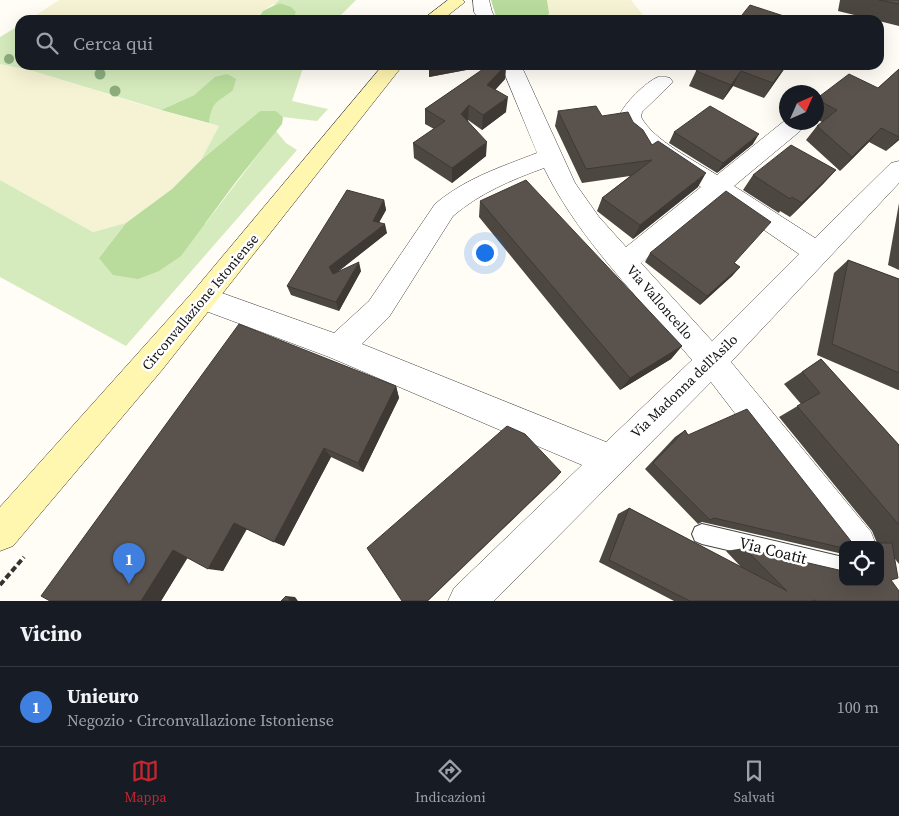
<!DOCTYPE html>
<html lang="it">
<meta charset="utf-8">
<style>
:root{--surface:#171b24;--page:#242831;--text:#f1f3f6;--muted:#9ea1a6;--line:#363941;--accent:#c4262e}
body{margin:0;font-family:"Source Serif 4",serif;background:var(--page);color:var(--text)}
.controls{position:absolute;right:15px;bottom:15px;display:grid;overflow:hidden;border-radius:10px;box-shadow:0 5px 20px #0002}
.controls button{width:45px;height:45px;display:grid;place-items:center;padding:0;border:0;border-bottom:1px solid var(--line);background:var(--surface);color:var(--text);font:25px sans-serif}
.compass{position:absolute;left:779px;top:85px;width:45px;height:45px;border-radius:50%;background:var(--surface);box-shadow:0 5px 20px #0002;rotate:45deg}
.you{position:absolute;left:484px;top:252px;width:18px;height:18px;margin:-12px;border:4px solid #fff;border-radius:50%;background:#1a73e8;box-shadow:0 0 0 8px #1a73e833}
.badge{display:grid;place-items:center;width:32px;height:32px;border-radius:50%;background:var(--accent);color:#fff;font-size:16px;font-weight:700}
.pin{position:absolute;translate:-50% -41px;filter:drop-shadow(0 1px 2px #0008)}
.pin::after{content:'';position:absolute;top:26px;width:18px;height:15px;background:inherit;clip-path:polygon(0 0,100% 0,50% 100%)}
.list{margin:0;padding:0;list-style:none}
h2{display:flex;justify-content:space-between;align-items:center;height:65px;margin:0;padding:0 20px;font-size:21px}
h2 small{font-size:16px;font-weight:400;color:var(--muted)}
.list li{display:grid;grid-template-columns:32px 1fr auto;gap:15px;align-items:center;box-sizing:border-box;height:80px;padding:0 20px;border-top:1px solid var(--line)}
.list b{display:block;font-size:19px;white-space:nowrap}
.list p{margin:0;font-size:16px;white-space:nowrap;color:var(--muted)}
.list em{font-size:16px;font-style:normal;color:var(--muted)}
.icon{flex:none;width:28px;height:28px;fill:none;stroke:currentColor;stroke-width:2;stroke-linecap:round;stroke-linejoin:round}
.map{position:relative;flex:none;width:899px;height:601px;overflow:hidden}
.search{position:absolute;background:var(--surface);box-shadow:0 5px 20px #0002;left:15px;right:15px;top:15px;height:55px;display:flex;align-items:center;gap:12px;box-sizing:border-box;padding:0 18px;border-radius:15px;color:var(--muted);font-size:19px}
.sheet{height:145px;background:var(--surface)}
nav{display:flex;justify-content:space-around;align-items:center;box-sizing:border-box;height:70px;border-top:1px solid var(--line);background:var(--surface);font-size:14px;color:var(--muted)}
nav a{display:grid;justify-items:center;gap:2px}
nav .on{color:var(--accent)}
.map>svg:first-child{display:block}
.farmland{fill:#f6f3d4}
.green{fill:#d5ebbd}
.forest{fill:#b9dc9c}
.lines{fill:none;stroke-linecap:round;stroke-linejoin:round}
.lane-casing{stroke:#444;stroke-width:2}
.street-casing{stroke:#444;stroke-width:1}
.secondary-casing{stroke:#333;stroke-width:1}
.path{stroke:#333;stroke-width:4;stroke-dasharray:6 3;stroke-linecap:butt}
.lane{fill:#fff;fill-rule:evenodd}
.street{fill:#fff;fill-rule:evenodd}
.secondary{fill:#fff6b0;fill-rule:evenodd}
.tree{fill:#8dad7f}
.wall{fill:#4d4742}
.shaded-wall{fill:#3f3936}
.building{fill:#5a524d;stroke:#3f3936}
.labels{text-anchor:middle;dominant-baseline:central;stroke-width:5;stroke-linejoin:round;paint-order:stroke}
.street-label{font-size:14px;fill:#111;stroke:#fff}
.near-street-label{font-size:16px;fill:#111;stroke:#fff}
</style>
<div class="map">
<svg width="899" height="601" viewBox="0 0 899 601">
<rect width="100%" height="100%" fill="#fffdf5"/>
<path class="farmland" d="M59,0H279L263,11L257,20L30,19Z
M547,0H631L646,19L546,20L549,13Z
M0,64L33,71L149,107L219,126L201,160L172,189L126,223L93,232L0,180Z"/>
<path class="green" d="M279,0H356L336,20H294L296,12L279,3L273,5Z
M20,25V65H304L292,101L328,109L317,121L283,117L276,111H260L201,160L219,126L209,123C212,107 212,103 227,94L216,77L194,95L161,110L33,71L0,64V37Z
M276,131L286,143L297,150L126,346L0,277V180L93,232L126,223L99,258L205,224Z"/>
<path class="forest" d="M491,0H547L549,13L546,20H497Z
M279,3L291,7L296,12L294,20H257L263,11Z
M227,74L236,79L233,90C216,104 213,99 209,123L161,110L194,95L215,77Z
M260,111H276L283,117L282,124L235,183L181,256L159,271L138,279L113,275L99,258L126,223L172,189L201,160Z"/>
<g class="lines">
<g class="lane-casing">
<path id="lane" d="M702,524L843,557V577L702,544L695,541L692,534L695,527Z"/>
</g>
<g class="street-casing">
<path id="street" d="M473,0H489L492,12L497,20H479L474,12Z
M501,65H521L575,183L599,217L626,247L701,187L643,147L629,135L619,117C623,104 646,82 658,77C663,76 666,77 670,78L673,82L642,112L641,117C654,141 694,160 717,175L783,122H799L802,127L799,132L734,186L815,238L891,163L899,161V183L731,362L871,532L876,545H843V554L711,382L494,601H448L454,588L582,465L329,357L195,307L191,299L195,291L205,287L334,333L369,301L435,204C466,178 501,167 537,153ZM544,168C579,240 641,300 692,360L606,442L362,344L389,317L453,216C480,193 511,180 544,168ZM719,199L799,254L712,341L641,263Z"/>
</g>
<g class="secondary-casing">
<path id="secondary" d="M448,0H463L465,2L442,20H422Z
M383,65H403L162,370L13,546L0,551V507L191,294Z"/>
</g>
<path class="path" d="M0,585L24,557"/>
<use href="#lane" class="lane"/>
<use href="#street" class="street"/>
<use href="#secondary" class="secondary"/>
</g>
<g class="tree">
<circle cx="9" cy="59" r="5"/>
<circle cx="100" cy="74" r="5.5"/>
<circle cx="115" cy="91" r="5.5"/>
</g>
<path class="wall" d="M840,0H899V26L879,21V20H875L838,11Z
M506,65L505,79L495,90L506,112L482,130L468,120V121L486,156L452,183L414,158L413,143L434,129L425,124V109L488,66L429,77V66Z
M787,65L764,98L733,86L723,100L689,86L696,71Z
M899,69V140L886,151L869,142L840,171L806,140L817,126L822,122L816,119V99L878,88Z
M558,111L602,116L633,122L652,145L698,187L633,239L597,211L602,198L630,176L582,183L555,126Z
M674,132L753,144L717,173L669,143Z
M836,170L823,184L790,217L780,211L779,213L743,190L753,175Z
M384,200L386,210L379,222L387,233L339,271H361L339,311L291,295L287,286Z
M480,201L682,346L671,359L620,390L479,217Z
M899,203V270L888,265Z
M650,253L735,263L740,267L732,276L700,305L645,262Z
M848,260L899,279V390H898L817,355L834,273Z
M821,359L899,445V564L895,559L891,580L899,601H674L599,562L618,514L629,508L741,567L726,551L744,548L880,582V545H859L877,543L872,531L779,417L801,404L784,384Z
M396,386L399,398L363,472L331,457L284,546L247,529L223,571L187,558L161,601H50Z
M685,430L688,435L843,545V554L702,522L698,524L645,469L675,437Z"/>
<path class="shaded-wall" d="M435,65H492L429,77V66Z
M506,65L505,79L486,100L487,85Z
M786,65H787L764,98L773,83Z
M741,71L733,86L723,100L731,85Z
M508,97L506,112L482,130L483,115Z
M469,105L468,120L461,128V114Z
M881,128L869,142L840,171L852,157Z
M759,134L753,144L717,173L723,163Z
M899,138V140L886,151Z
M487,142L486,156L452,183V168Z
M836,170L823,184L790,217L802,203Z
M706,173L698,187L633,239L640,225Z
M384,200L386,210L375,230L373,221Z
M385,224L387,233L332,276L329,267Z
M359,262L361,271L339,311L336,302Z
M740,267L732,276L700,305L707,296Z
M682,346L671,359L620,390L630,378Z
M396,386L399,398L363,472L358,463Z
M324,448L331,457L284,546L274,542Z
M561,472L556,478L428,601H427Z
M234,523L247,528L223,571L208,569Z
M173,550L190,554L161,601H141Z
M286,596L295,597L298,601H290Z"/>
<path class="building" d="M879,0H899V4Z
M750,5L796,20H738Z
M489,65H506L487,85L508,97L483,115L469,105L461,114L487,142L452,168L413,143L445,121L425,109Z
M701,65H786L773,83L741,71L731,85L696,71Z
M899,69V137L881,128L852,157L817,126L837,110L816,99L849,74L878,88Z
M596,106L602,116L628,112L633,122L643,130L652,145L658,141L706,173L640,225L602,198L652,160L586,169L558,111Z
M710,106L759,134L723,163L674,132Z
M791,145L836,170L802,203L792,197L790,199L753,175Z
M526,180L682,346L630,378L480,201Z
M347,190L384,200L373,221L385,224L329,267L333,274L359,262L336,302L287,286Z
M726,191L771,222L734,263L740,267L707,296L650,253Z
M848,260L899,279V373L832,344Z
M239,324L396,386L358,463L324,448L274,542L234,523L208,569L173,550L141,601H50L41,596Z
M821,359L899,445V525L797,406L820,393L802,372Z
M747,409L854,545H843V548L714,518L710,520L653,463L685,430L688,435Z
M507,426L525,434L561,472L427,601H402L367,548Z
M629,508L787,591L744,548L843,571V582H880V545H871V543H892L898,578L891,580L899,591V601H817L813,600V601H690L609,560Z
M286,596L290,601H281Z"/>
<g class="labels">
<g class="street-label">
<text transform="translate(200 302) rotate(-50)">Circonvallazione Istoniense</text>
<text transform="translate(660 302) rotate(49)">Via Valloncello</text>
<text transform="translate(684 386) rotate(-44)">Via Madonna dell'Asilo</text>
</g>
<g class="near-street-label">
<text transform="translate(773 550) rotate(14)">Via Coatit</text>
</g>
</g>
</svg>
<div class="controls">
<button><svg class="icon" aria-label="locate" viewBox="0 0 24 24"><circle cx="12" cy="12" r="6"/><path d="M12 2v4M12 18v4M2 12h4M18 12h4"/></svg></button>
</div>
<svg class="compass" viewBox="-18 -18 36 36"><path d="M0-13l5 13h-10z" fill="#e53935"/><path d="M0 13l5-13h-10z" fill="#9ea1a6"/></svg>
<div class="you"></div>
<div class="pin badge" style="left:129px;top:584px;background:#3f7fe0">1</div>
<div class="search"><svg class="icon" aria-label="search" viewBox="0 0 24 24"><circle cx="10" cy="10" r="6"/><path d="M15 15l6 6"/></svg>Cerca qui</div>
</div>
<section class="sheet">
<h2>Vicino<small></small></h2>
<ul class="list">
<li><span class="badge" style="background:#3f7fe0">1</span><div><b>Unieuro</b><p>Negozio · Circonvallazione Istoniense</p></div><em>100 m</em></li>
</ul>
</section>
<nav>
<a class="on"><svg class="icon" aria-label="map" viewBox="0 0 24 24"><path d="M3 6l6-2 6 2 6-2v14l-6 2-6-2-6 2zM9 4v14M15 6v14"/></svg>Mappa</a>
<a><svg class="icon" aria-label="directions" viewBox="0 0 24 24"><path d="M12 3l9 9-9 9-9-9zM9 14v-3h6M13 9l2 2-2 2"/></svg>Indicazioni</a>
<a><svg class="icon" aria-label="saved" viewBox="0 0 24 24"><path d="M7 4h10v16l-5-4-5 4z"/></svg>Salvati</a>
</nav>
